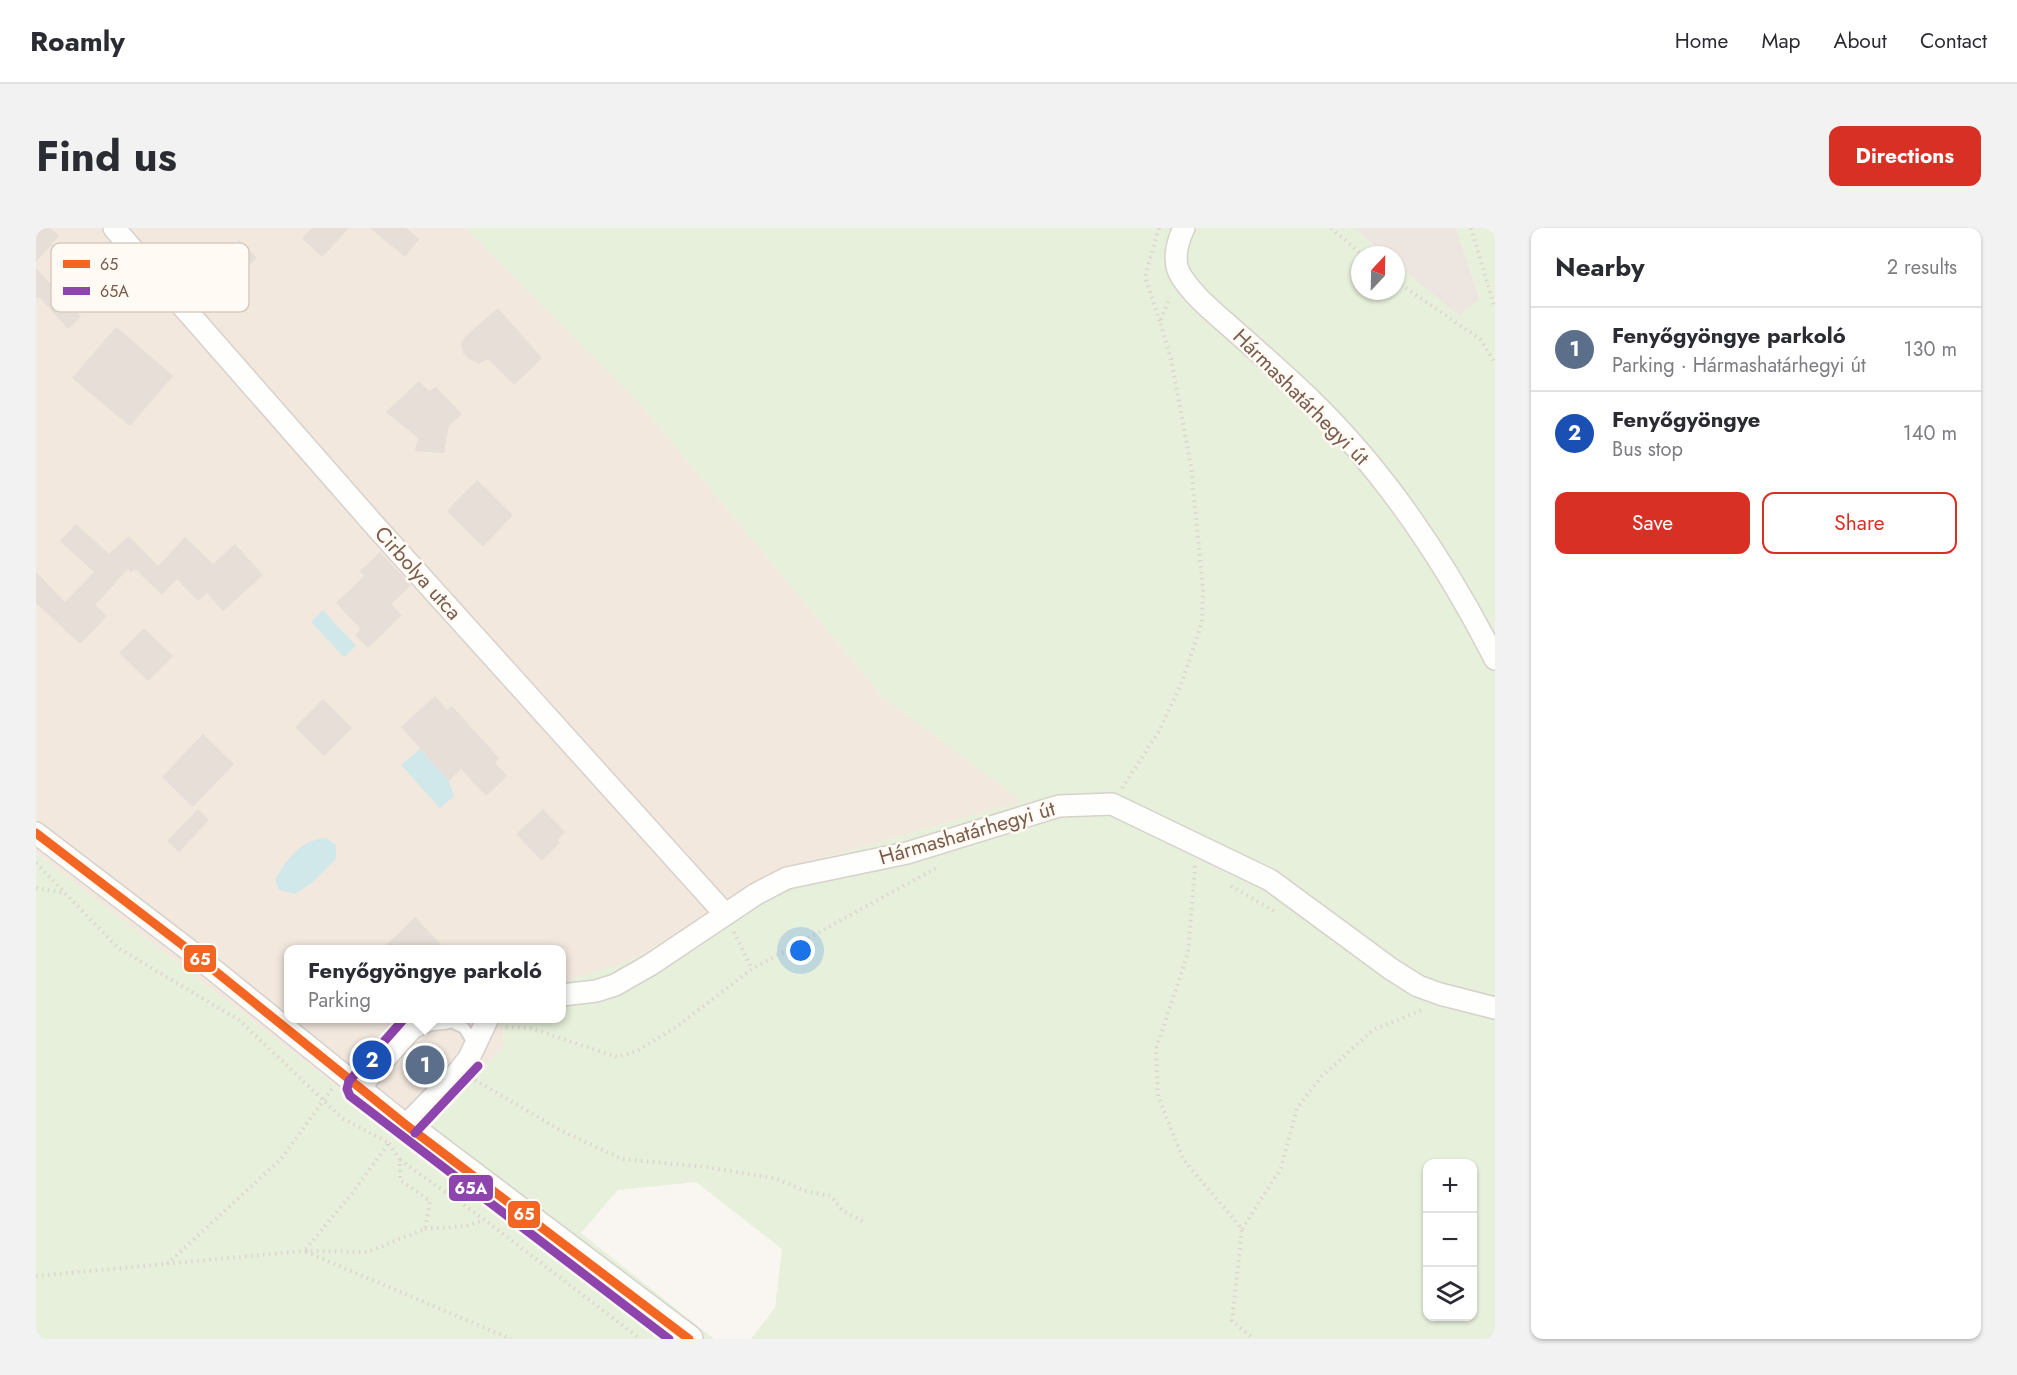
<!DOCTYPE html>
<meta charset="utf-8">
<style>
:root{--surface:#fff;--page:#f2f2f3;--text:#2b2b33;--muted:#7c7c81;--line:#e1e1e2;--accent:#d93025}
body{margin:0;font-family:Jost,sans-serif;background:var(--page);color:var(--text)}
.controls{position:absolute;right:18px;bottom:18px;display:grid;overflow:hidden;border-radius:12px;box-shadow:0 2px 4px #0004}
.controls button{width:54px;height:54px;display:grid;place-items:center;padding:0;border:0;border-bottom:2px solid var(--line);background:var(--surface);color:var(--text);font:30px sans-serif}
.compass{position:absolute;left:1315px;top:18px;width:54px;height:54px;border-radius:50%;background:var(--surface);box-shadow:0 2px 4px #0004;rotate:22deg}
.you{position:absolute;left:765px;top:723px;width:21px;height:21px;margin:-15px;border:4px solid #fff;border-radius:50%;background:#1a73e8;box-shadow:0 0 0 9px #1a73e833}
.badge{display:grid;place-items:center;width:39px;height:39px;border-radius:50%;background:var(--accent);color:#fff;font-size:20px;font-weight:700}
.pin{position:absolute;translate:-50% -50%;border:3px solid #fff;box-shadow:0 2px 6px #0006}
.popup{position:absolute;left:248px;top:717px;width:282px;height:78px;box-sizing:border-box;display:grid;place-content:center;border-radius:12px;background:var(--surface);filter:drop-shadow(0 2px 4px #0005);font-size:20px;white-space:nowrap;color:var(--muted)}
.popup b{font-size:22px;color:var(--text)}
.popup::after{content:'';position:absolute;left:50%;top:100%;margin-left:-12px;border:12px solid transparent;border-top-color:var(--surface)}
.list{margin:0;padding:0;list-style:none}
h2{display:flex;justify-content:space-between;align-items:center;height:78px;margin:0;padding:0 24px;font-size:26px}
h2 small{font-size:20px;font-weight:400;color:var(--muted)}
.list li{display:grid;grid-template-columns:39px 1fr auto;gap:18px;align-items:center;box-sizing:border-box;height:84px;padding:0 24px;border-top:2px solid var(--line)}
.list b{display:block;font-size:22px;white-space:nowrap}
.list p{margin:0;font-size:20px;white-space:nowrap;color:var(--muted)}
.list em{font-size:20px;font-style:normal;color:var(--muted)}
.actions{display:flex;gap:12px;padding:18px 24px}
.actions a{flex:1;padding:14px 0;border:2px solid var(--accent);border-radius:12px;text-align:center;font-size:21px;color:var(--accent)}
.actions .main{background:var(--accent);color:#fff}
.icon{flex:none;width:33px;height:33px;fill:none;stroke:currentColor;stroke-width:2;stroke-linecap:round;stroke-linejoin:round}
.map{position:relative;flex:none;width:1459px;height:1111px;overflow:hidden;border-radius:12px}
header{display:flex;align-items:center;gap:36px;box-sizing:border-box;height:84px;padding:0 30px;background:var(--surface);border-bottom:2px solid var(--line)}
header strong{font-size:28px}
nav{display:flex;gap:33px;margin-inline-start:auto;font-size:21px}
.intro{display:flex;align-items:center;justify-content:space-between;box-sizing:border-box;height:144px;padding:0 36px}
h1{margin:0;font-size:42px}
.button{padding:15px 27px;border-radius:12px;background:var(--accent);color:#fff;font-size:21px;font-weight:700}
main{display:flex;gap:36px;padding:0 36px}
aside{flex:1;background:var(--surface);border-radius:12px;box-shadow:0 2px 4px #0004}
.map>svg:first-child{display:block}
.residential{fill:#f2e8de}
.industrial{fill:#ede5e0}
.green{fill:#e7f0db;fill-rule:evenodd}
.water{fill:#d0e8ea}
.building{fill:#e6ded7}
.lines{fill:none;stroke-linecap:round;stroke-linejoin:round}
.service-casing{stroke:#d7d1cb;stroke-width:14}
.minor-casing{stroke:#d7d1cb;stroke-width:24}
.tertiary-casing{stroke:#d7d1cb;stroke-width:30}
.path{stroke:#dcd5d0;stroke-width:4;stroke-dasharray:1.5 4.5;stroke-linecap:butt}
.service{stroke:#fefefd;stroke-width:10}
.minor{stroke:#fefefd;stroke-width:21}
.tertiary{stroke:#fefefd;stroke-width:27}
.bus-1-casing{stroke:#fffaf3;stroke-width:14}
.bus-2-casing{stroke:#fffaf3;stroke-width:14}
.bus-1{stroke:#f26522;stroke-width:9}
.bus-2{stroke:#8e44ad;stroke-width:9}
.labels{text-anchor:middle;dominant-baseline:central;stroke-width:5;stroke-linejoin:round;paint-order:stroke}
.street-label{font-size:21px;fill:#7a5c4d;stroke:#fffaf3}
.key{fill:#fffaf3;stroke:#d7cbc1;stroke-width:1.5}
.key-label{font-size:16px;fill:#7a5c4d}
.line-badge{stroke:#fffaf3;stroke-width:2}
.badge-label{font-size:16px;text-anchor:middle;font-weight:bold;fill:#fff}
</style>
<header>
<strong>Roamly</strong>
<nav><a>Home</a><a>Map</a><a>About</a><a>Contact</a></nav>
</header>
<div class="intro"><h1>Find us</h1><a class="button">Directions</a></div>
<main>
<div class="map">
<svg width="1459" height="1111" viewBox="0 0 1459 1111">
<rect width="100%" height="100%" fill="#f9f5f0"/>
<path class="residential" d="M0,0H430L605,177L846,468L987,573L733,646L599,731L532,753L526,754V722H252V790L467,791L468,818L390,898L376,917L0,625Z"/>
<path class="industrial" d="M1318,0H1420L1444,71L1423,88L1360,36V27H1349Z"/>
<path class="green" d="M430,0H1318L1349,27H1324V63H1360V36L1423,88L1444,70L1420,0H1459V1111H715L739,1080L746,1021L660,954L582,962L545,1005L678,1111H0V625L376,917L390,898L468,818L467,791L526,790V754L599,731L733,646L986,573L846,468L605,177ZM1392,936H1436V1088H1392Z"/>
<path class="water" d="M287,382L320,418L308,429L275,394Z
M384,521L413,553L418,568L404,580L365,537Z
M290,610L300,617V631L276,655L259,666L243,662L239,652C251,630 265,612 290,610Z"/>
<path class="building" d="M0,0H14L23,8L0,34Z
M276,0H313L286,29L266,10Z
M334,0H370L383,11L369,29Z
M203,12L221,30L186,63L168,45Z
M0,40L23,65L30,59L44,76L38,81L45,89L32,101L4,70H0Z
M462,80L506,130L478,157L452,131L443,136L433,131L427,125L425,115L432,106Z
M80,99L137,148L94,198L36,150Z
M383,153L393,163L400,159L426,186L413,197L408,225L379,223L382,210L350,184Z
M441,252L477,287L447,319L411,283Z
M40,296L73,326L93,308L122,338L149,309L177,336L199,316L227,347L187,383L171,365L162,373L141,351L126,367L99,341L95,344L92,341L59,377L71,388L44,416L0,375V344L29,374L58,344L24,313Z
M344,324L375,357L355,376L366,387L332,420L319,407L325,401L300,375L328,348L324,343Z
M108,400L137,428L112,453L83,425Z
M399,468L411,482L416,478L463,530L459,535L471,548L450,568L425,541L413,553L365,499Z
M287,471L316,500L288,528L259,499Z
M167,506L198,536L157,579L126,549Z
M162,581L173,592L143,624L131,613Z
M507,581L529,604L521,612L524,615L506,633L480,606Z
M379,689L410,722H345Z"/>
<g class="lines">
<g class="service-casing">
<path id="service" d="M409,791L428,800L438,816"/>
</g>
<g class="minor-casing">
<path id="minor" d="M78,0L341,300L689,686
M1148,0C1141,14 1136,34 1145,48C1159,70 1180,86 1199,103C1225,126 1251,149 1276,173C1352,247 1411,337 1459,431
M0,605L153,722L370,897L423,843L433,830L452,790
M526,767L560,763L579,757L614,737L720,666L751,650L871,625L1023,578L1076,576L1234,652L1355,741L1382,758L1404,766L1459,780
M323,860L376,800L393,792L411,790"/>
</g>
<g class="tertiary-casing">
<path id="tertiary" d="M370,897L653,1111"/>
</g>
<path class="path" d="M1123,0L1109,49L1124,94
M1295,0L1326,27
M1435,0L1459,80
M1360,53L1444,111L1459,135
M1086,560L1123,503L1146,454L1166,394L1167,361L1155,238L1135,131L1124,94L1134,69
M0,635L82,720L203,792L306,890L353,915L313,969L268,1023L475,1111
M1159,638L1152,725L1120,821L1122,868L1147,931L1206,1001L1196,1093L1218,1111
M1195,658L1238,683
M0,660L29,665
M698,704L716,741
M470,799L494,800L581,829L601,823L640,799L716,741L902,639
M439,852L524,902L586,931L671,939L741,951L769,963L795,968L806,982L828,994
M364,932L449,992L604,1111
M389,1001L430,998L448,992
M1206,1001L1245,940L1261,880L1286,848L1337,802L1386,782
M131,1036L245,931L296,861
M0,1048L268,1023L331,1024L389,1001L394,973L364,952V932L353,915"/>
<use href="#service" class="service"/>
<use href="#minor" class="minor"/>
<use href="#tertiary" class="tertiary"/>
<g class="bus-1-casing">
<path id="bus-1" d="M0,605L153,722L370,897L653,1111"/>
</g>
<g class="bus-2-casing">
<path id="bus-2" d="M367,792L313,853L311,861L314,868L633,1111
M379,905L442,838"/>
</g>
<use href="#bus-1" class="bus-1"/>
<use href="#bus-2" class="bus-2"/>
</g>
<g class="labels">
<g class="street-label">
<text transform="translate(1265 169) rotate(45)">Hármashatárhegyi út</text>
<text transform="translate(382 345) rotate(48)">Cirbolya utca</text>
<text transform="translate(931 605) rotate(-16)">Hármashatárhegyi út</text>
</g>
</g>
<rect x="15" y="15" width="198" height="69" rx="9" class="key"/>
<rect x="27" y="32" width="27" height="8" fill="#f26522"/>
<rect x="27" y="59" width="27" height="8" fill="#8e44ad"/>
<g class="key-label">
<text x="64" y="42">65</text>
<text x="64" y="69">65A</text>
</g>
<g class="line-badge">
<rect x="147" y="716" width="34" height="29" rx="6" fill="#f26522"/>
<rect x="412" y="946" width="46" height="28" rx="6" fill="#8e44ad"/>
<rect x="471" y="972" width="34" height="29" rx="6" fill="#f26522"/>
</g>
<g class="badge-label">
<text x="164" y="737">65</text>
<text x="435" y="966">65A</text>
<text x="488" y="992">65</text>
</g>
</svg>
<div class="controls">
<button>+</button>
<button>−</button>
<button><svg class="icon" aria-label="layers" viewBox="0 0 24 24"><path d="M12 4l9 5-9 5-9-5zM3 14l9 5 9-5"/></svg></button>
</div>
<svg class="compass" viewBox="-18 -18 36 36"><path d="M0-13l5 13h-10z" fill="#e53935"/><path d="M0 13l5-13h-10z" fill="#7c7c81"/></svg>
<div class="you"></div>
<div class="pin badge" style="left:389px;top:837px;background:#5c6f8a">1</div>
<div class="popup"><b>Fenyőgyöngye parkoló</b>Parking</div>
<div class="pin badge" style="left:336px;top:832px;background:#1a4fb4">2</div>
</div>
<aside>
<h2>Nearby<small>2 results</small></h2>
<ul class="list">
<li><span class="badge" style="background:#5c6f8a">1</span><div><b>Fenyőgyöngye parkoló</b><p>Parking · Hármashatárhegyi út</p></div><em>130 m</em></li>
<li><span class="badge" style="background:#1a4fb4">2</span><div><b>Fenyőgyöngye</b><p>Bus stop</p></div><em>140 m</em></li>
</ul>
<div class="actions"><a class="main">Save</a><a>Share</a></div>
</aside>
</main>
